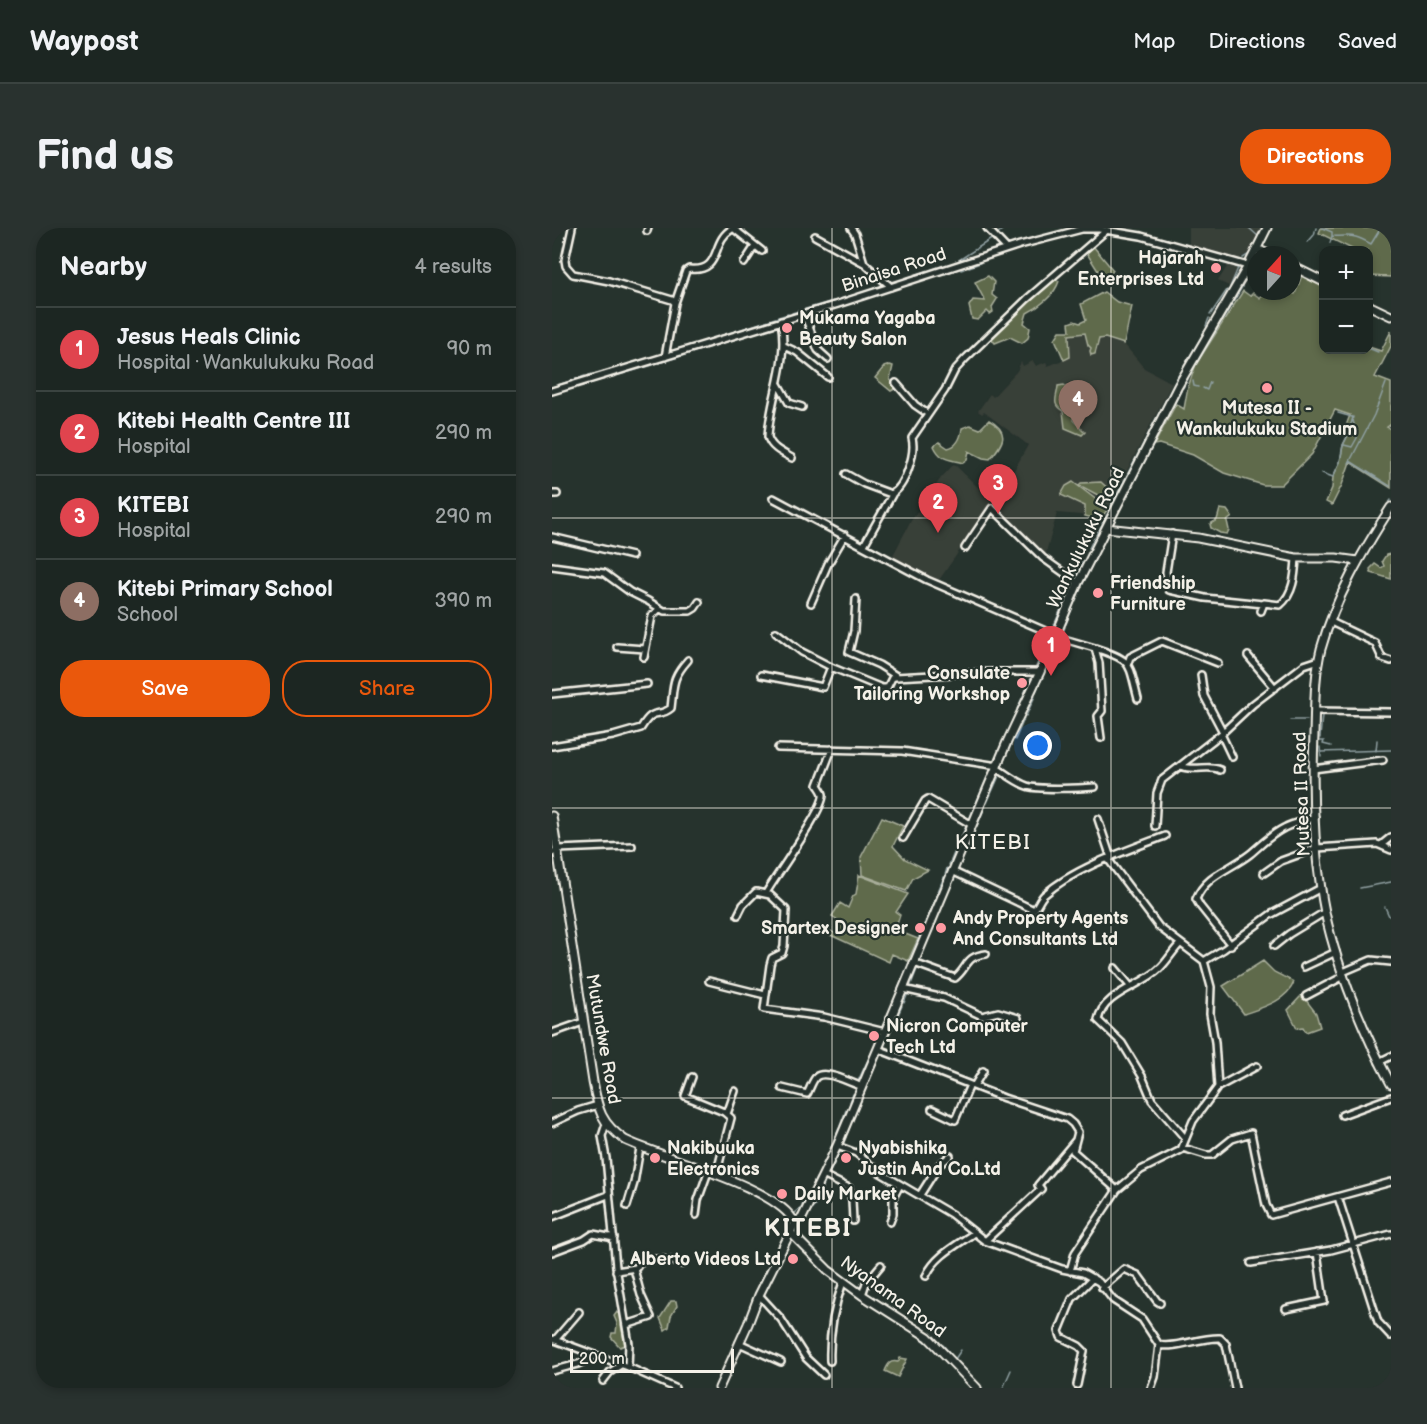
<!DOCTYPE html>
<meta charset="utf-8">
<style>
:root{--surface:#1c2622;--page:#29322f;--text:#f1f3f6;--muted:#a0a5a5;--line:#3a4340;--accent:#ea580c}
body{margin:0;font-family:"Balsamiq Sans",sans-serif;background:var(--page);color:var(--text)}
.controls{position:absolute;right:18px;top:18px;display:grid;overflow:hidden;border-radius:12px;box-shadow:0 3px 9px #0003}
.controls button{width:54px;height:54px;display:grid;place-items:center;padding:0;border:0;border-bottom:2px solid var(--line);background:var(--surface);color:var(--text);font:30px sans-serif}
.compass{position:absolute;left:695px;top:18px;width:54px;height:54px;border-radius:50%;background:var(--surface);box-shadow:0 3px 9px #0003;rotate:21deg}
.scale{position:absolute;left:18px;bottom:15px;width:164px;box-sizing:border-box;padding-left:6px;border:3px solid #f4f1e8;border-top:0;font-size:16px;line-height:21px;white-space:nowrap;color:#f4f1e8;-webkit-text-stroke:4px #26332d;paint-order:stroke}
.you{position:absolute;left:486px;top:518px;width:21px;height:21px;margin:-15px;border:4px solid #fff;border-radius:50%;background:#1a73e8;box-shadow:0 0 0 9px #1a73e833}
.badge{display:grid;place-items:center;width:39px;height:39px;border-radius:50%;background:var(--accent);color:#fff;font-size:20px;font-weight:700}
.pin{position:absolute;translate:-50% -50px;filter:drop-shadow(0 2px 3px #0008)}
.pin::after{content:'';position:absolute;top:32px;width:21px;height:18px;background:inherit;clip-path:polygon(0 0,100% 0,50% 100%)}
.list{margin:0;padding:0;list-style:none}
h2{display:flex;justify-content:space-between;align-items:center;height:78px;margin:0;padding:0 24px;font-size:26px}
h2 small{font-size:20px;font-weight:400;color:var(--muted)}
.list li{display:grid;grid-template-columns:39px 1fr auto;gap:18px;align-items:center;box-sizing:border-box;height:84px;padding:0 24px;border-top:2px solid var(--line)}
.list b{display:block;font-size:22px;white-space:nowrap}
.list p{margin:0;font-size:20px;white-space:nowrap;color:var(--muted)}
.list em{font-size:20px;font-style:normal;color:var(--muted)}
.actions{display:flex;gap:12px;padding:18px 24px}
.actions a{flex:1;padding:14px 0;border:2px solid var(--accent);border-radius:24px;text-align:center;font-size:21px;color:var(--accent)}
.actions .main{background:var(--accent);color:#fff}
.map{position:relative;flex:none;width:839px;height:1160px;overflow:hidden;border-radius:24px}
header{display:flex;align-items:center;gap:36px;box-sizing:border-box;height:84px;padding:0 30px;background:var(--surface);border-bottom:2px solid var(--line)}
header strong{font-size:28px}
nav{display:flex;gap:33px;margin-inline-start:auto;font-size:21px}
.intro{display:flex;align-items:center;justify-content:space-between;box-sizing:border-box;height:144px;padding:0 36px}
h1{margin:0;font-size:42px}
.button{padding:15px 27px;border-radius:24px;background:var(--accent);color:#fff;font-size:21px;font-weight:700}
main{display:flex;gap:36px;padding:0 36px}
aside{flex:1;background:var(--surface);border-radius:24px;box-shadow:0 3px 9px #0003}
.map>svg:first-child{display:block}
.built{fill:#393f38}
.green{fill:#5e6b4c;stroke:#a9ae9a;stroke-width:1.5}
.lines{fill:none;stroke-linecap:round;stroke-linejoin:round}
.stream{stroke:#8f9fa1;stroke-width:1.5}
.street-casing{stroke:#f4f1e8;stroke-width:10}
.secondary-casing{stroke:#f4f1e8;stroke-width:11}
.street{stroke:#26332d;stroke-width:5}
.secondary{stroke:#26332d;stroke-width:7}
.grid{fill:none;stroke:#f4f1e8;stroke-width:1.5;stroke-opacity:0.55}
.poi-dot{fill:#ff9aa2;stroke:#26332d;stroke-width:2}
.labels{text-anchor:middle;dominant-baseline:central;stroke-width:4.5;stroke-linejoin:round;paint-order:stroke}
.poi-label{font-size:18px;font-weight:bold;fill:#f4f1e8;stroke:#26332d;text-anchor:start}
.street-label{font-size:18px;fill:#f4f1e8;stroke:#26332d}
.quarter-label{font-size:21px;letter-spacing:1.5px;fill:#f4f1e8;stroke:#26332d}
.district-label{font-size:24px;font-weight:bold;letter-spacing:1.5px;fill:#f4f1e8;stroke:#26332d}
</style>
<header>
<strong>Waypost</strong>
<nav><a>Map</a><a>Directions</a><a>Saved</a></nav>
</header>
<div class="intro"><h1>Find us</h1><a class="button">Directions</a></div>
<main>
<aside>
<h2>Nearby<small>4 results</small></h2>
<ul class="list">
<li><span class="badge" style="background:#e0444e">1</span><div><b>Jesus Heals Clinic</b><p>Hospital · Wankulukuku Road</p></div><em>90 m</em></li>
<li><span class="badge" style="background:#e0444e">2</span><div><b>Kitebi Health Centre III</b><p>Hospital</p></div><em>290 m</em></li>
<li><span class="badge" style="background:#e0444e">3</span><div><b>KITEBI</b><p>Hospital</p></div><em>290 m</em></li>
<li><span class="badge" style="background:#8d6e63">4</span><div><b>Kitebi Primary School</b><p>School</p></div><em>390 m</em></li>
</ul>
<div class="actions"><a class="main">Save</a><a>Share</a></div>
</aside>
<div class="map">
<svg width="839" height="1160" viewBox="0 0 839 1160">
<rect width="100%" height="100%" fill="#26332d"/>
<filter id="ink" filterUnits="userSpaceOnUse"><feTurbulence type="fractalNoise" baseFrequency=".0167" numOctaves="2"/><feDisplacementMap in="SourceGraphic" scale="12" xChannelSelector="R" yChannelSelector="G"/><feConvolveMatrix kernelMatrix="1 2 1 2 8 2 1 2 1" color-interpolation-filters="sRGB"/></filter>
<g filter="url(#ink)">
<path class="built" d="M637,0H710L697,25L688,30H680L637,17Z
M678,34L686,39V42L677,58L666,53Z
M523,105H533L572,116L592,140L620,155L549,293L529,287L505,285L493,329L446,281L448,268L476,217L432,184L430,186L426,183L438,166L441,169L465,143L469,134L471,138L481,133L484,138L494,134L496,138L518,129L517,107Z
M402,236L441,274L385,355L339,331L359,293L389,250Z"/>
<path class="green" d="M769,0H839V49L817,48L816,22H802L767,5Z
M541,18L561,42L557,49L546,43L534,24Z
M740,43L771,59L772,122H816L817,119L829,123L839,103V118L823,149L839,155V196L835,199L839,201V260L798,234L790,257L780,277L774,274L780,260L781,249L788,234L791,217L796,207L795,195L798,187L783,182L760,226L729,257H711L672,245L641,227L607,216L602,217L624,176L632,181L636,159L644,136L691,63L698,68L701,65L708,70L711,66L738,64L743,66L749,50L740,46Z
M436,48L442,54L440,67L445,71L440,79L441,84L438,86L435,83L426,92L420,91L417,78L421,72L433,73L423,54Z
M502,51L507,53C503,67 487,79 475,85L472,95L478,100L476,110L470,115L458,109L443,115L439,110Z
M552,64L565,74L580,78L572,116L553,110L547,111L543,126L539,127L538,123L539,120L536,117L533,105L517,107L518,129L512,132L503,111L508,103H518L517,95L522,93L528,95L534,92L529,76Z
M338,137L341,138L338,151L343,161L339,163L323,150L332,139Z
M512,157L521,165L531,168C533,175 529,177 523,180L521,192L533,204L530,207L513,200L511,183C499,176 505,170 506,158Z
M437,192C459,205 451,215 438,231L431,230L417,223L415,232L411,235C397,231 389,233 382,218L387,214L396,220C406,218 409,209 410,200L418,197L428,201Z
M521,254L554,279L555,282L548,292L533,288V278L509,267L514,258Z
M549,254L562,266L559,274L527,257L529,255Z
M668,281L675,282L680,289L675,293L677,302L675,306L668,305L659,300L658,296L665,292Z
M839,326V351L819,345L818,341L823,336L829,340L832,338L830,333L834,327Z
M330,589L351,598L341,618L353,631L376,642L361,650L354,663L310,647L309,629Z
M307,647L356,666L344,684L348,687L345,696L341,695L338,700L366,711L356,733L340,726L337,734L272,704L273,701L285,706L288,697L285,695L286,692L280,688L288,675L296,680L301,668L304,666Z
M711,733L722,744L742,754C735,773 709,780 692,786L671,758Z
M750,767L764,785L768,799L754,804L751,799L745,800L736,782Z
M119,1073H124L125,1078L119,1088L117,1099L113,1102L108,1090Z
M65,1084L71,1088L69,1097L73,1117L68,1119L59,1109L60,1105H64L65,1095L62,1088Z
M348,1130L355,1131L346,1149L333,1143C336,1136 338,1132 346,1134Z"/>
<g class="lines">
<path class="stream" d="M697,0L707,9
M770,0L780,4V8C800,9 800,5 819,16L827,3
M446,5L453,0
M756,14L762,7L764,0
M778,15L780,8
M691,30L699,25L707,9
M407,32L441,10
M678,35L686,41
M394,37L405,34
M417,39L428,35
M378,42L390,38
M409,42L412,41
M740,42L772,58
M393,46L400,43
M351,51L375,43
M342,54L347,53
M692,54L704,33
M678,59L686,40
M286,72L333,57
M240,85L281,73
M658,87L675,62
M654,98L657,90
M143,116L236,86
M816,120L826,124
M116,125L138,117
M82,135L110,127
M107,135L216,101
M67,139L77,137
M631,140L652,104
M50,144L63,140
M639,145L690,59
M37,147L46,145
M60,149L101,137
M641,153L642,158L646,159
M28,158L53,151
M0,159L33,148
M631,160L636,151
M651,160L655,162L658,154
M2,166L15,162
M786,185L800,189
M792,217L800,219L805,210L801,192
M798,233L838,258
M797,235L822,187L834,155
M770,245L781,249L788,234L791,217L796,207L801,189
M559,278L627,146
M563,291L629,163
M826,291L839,272
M547,302L558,281
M544,307L546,303
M537,320L542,310
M548,321L554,307
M802,349L806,342
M522,350L530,334
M524,370L546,324
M514,396L523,373
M500,402L520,355
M510,407L513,399
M502,425L507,412
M496,439L500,429
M483,441L498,406
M489,453L492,446
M484,464L486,459
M465,481L481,446
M831,487L839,488
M474,488L483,468
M738,492H755
M768,510L770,487L802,486
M453,511L462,488
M463,512L472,491
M768,513H772L771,516L779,518
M768,519L769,529
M824,523L825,512
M768,524L839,522
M446,528L451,515
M435,575L448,546
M418,589L439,540
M425,598L433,579
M407,614L415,596
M403,623L406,616
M397,637L402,625
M405,642L423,601
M393,647L395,640
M808,660L839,654
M395,666L403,648
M767,670L769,683
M391,676L392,673
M833,679L837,688L839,689
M770,687L774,700
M379,706L390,678
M367,709L392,649
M372,721L376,712
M367,734L369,729
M358,759L366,739
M343,769L366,712
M352,775L356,765
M339,780L341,774
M346,787L350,778
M344,791L345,789
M330,801L337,783
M339,802L343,793
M330,820L336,807
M306,853L328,806
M317,854L328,826
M309,871L315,857
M298,874L301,866
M307,877L308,874
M303,884L305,880
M288,898L294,882
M296,904L302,887
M282,913L287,900
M290,918L294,909
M279,919L280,917
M284,931L288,924
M277,946L283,934
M260,959L264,950
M270,961L273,954
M253,972L255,968
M265,975L268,968
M250,978L252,974
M259,982L263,978
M243,985L249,980
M314,1065L368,1100
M369,1110L387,1125
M382,1110L387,1114
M391,1117L403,1131L409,1122
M407,1135L418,1147
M421,1151L430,1160
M451,1160L459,1142"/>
<g class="street-casing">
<path id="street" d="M20,0L13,32L14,38L21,46L57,53L120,72L123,75L113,129
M181,0L210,23
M299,0L303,6L312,35L339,59
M435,0L455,21
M95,3L96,0
M263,8L312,35
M192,35L203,18
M123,75L134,43L137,41C171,45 158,13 180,1
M252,86L266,122L276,131
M229,93C237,135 218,168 216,209C219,220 231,225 240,230
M232,118L245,124L276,149
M344,155L363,177L376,186
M226,156L237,175L250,179
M0,163L286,76L468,17L530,1H547L589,8L696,38
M294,246L312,256L339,266C353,260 364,225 360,210L393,162L403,142L413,131L475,71L555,2
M0,266H5
M221,270L375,352L512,411L543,420L547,435L550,483L546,488L549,510
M620,306L614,344L617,362L653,370L711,376
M0,309L80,328
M312,317L341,265
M413,320L440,280L491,330L526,355
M0,338L52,345L78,364L96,373L112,383H138L143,380L147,374
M304,371L302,403L297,424L327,437L346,449
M259,375L276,336L293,307
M709,383L712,375L728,377C742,366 743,346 744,330
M779,394L823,415L830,430L839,433
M224,404L250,424L279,439L330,460H335L340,450L343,449L439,444H488
M65,419L93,421
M543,420C582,433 576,434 586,471
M696,428L723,460
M92,429L100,388L107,381
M576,435L578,429L610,413L666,435
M209,447L271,459L279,439
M649,447L652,468L671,504
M0,466L95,456
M763,483L839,484
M0,518L61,508L89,500C103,477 106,491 119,480C122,457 119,451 136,432
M226,520L350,523L446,538
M680,529L669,506L701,476L752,437L767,432
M628,538C643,544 657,536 668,542
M445,540C454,546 464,554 475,558C486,562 530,560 543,559
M761,541L831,532
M546,591L559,630
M603,598L605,565L610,552L669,506
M351,610L373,573L376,571L420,597
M829,617L839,609
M0,625L6,621L80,618
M556,631L607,699L652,733L659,759L658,786L663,814L666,859L705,838
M400,643L482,682C486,677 488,671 492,667C522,640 576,622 613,608
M712,645L729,633L765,620L825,616L839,622
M214,665C223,649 274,579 271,566C270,562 268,560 266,557L280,521
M186,687L191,677L204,664L218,667L234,682L232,718L230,725L220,730L218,737L212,781L272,789L333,804
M628,716C620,724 615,734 607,741C590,758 551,765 546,792L570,815L590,848L600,872L633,910
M679,717L648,678L644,671C654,647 679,641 698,626C709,617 718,607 732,600C741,595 753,593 763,589
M722,718L737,706L773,684
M652,733L672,721L718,687L769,660
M362,735L403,750C416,740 413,728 434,726
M752,739L784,724
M563,740L578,758
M791,744L819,732L839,734
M157,753L213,767
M351,761L392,770L430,788L446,784L466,790
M754,768L792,748
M0,805L31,794
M326,821L452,870L515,891L521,896L526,904L521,923L565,962L589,942L629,922L641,893L666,859
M827,834L839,828
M140,849L133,868L172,884L179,890L164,947
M422,858L431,843
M230,860L255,866C258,861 260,853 264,849C273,841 300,855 310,859
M380,881L403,892L418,857
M175,886L183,863
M790,887L839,869
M0,895L26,883L46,877
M54,896L50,908L54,930L64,1039L77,1116L76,1139
M285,918L304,925L327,944L399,986L433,1013L510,1041L531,1045L547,1054L561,1072L590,1091L607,1117L603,1149L599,1160
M631,920L654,927H660L680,911L699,905L714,977L719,987L839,954
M271,947L297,960L300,972L301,993
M368,967L387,937L398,928
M786,969L826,1094L839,1108
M75,978L82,955L88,920
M144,987L146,972L156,944
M0,989L56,967
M338,994L341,986V970L348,957
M433,1013L489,961L486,957L523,913
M0,1024L32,1012L41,1006L62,1010
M699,1035L779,1022L839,1006
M64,1043L84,1040L89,1033C103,1030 117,1031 130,1036
M518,1043L523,1025L565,962
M374,1048C383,1028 405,1017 422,1005
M550,1060L572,1041L586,1047L605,1073L608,1075
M207,1067L229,1091L254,1130L272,1147
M310,1067L314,1055L329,1037
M734,1081L772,1073L765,1024
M74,1097L99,1089L89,1067L82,1041
M0,1111L76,1139L123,1160
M3,1112L27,1084
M187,1115L229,1134
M607,1117C624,1121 648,1109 668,1110L674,1116L683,1160
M278,1133C277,1106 282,1079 291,1054
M0,1143L26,1136L44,1128
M51,1153L58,1144L69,1137
M525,1157L532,1123L527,1118L509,1109L507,1103L520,1071L541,1050"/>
</g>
<g class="secondary-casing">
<path id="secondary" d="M705,21L718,27
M740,38L772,54
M816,77L839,88
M839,279C811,323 783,370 769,421C762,449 763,478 762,507C760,557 761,610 769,661C777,722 810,802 839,856
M554,300L646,310L744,330H784L806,333
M0,588L41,854C46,882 49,895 73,912C112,931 225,958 243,995
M238,1004L276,1042L310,1067L376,1109L425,1160
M167,1160L196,1096L207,1067L243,995L250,990L285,918L455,514L488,444L526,355L626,158L696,38L715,0"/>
</g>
<use href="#street" class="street"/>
<use href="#secondary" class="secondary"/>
</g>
</g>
<path class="grid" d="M280,0V1160M559,0V1160M0,290H839M0,580H839M0,870H839"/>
<g class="poi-dot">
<circle cx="664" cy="40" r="6"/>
<circle cx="235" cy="100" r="6"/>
<circle cx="715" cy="160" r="6"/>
<circle cx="546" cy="365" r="6"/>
<circle cx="470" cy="455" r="6"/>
<circle cx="368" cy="700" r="6"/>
<circle cx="389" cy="700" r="6"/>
<circle cx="322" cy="808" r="6"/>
<circle cx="103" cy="930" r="6"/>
<circle cx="294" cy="930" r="6"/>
<circle cx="230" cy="966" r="6"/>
<circle cx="241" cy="1031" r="6"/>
</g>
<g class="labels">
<g class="poi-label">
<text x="652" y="30" text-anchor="end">Hajarah<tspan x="652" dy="21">Enterprises Ltd</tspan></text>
<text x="247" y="90">Mukama Yagaba<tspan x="247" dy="21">Beauty Salon</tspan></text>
<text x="715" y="180" text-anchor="middle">Mutesa II -<tspan x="715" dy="21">Wankulukuku Stadium</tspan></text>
<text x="558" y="355">Friendship<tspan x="558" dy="21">Furniture</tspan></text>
<text x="458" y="445" text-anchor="end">Consulate<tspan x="458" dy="21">Tailoring Workshop</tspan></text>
<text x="401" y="690">Andy Property Agents<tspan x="401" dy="21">And Consultants Ltd</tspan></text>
<text x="356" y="700" text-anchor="end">Smartex Designer</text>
<text x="334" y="798">Nicron Computer<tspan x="334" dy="21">Tech Ltd</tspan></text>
<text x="115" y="920">Nakibuuka<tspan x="115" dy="21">Electronics</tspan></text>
<text x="306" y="920">Nyabishika<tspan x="306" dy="21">Justin And Co.Ltd</tspan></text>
<text x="242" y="966">Daily Market</text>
<text x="229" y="1031" text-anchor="end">Alberto Videos Ltd</text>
</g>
<g class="street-label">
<text transform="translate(342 42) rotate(-18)">Binaisa Road</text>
<text transform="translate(534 310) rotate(-64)">Wankulukuku Road</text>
<text transform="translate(750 566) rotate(-92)">Mutesa II Road</text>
<text transform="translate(51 811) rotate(80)">Mutundwe Road</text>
<text transform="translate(341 1069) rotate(36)">Nyanama Road</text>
</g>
<g class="quarter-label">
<text x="441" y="614">KITEBI</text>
</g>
<g class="district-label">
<text x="256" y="1000">KITEBI</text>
</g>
</g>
</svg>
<div class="controls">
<button>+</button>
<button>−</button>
</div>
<svg class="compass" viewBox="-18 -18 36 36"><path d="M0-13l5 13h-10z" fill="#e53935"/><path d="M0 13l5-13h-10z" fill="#a0a5a5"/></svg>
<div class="scale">200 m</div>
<div class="you"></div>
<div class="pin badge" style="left:499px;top:448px;background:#e0444e">1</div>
<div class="pin badge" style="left:386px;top:305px;background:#e0444e">2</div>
<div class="pin badge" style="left:446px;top:286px;background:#e0444e">3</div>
<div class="pin badge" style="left:526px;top:202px;background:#8d6e63">4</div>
</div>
</main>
